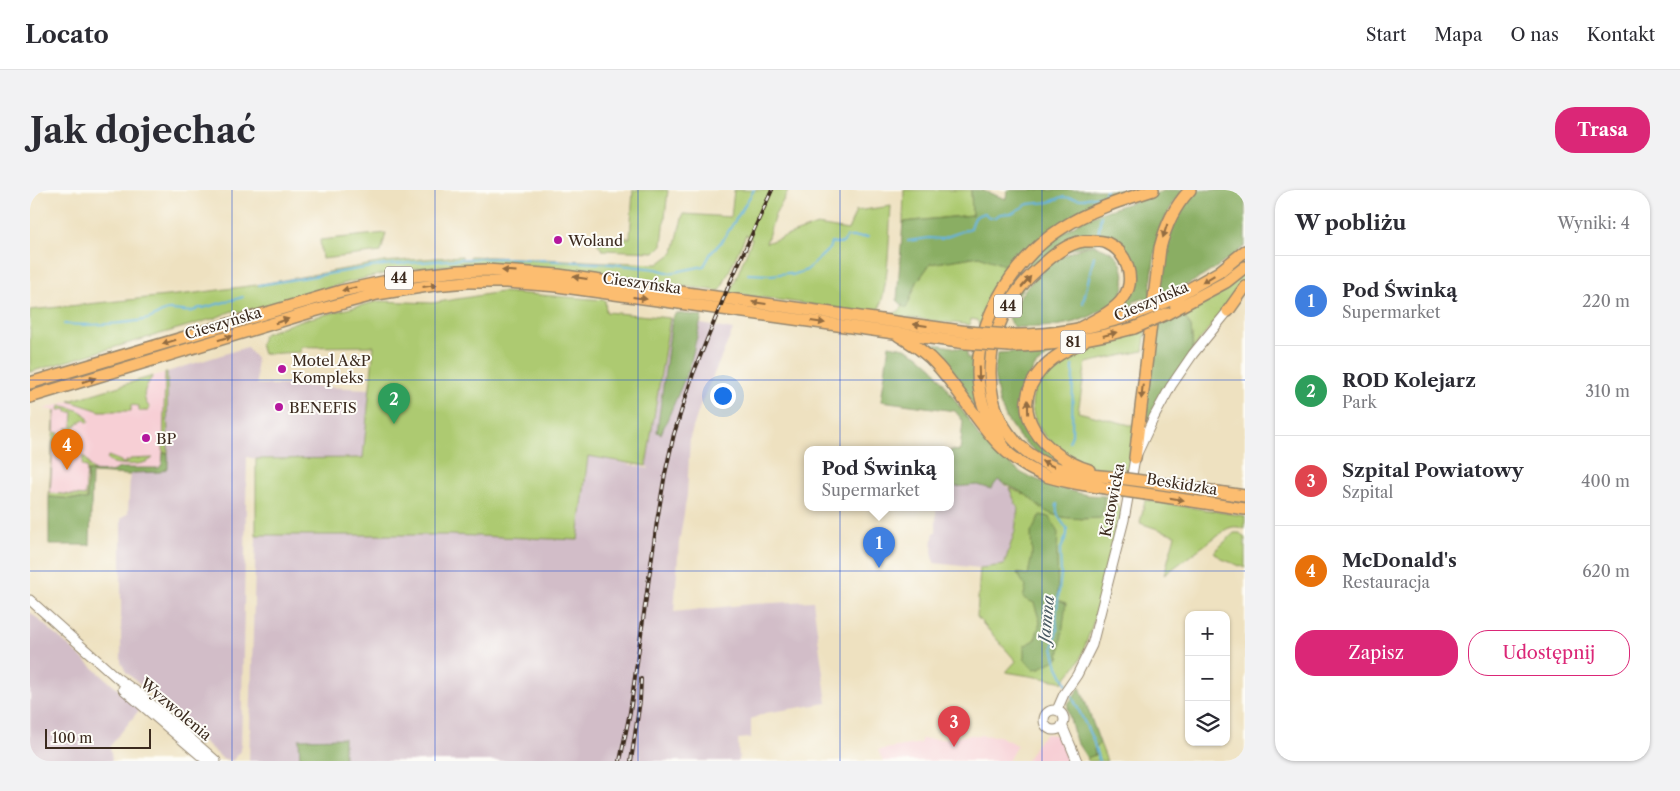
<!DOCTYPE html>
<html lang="pl">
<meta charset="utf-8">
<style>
:root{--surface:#fff;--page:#f2f2f3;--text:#2b2b33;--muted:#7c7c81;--line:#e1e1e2;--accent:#db2777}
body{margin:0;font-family:"Libre Caslon Text",serif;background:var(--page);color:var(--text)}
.controls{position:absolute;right:15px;bottom:15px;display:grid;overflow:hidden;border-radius:10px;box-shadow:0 1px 4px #0004}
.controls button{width:45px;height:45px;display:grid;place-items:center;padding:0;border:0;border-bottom:1px solid var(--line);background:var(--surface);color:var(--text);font:25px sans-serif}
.scale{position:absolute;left:15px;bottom:12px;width:106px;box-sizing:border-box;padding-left:5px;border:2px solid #3b2a1e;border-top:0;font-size:14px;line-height:18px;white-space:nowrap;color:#3b2a1e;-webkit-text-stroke:4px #fdfcf7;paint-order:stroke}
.you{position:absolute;left:692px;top:205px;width:18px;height:18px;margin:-12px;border:4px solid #fff;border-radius:50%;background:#1a73e8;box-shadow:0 0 0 8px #1a73e833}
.badge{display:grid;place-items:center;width:32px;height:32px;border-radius:50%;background:var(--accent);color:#fff;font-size:16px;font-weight:700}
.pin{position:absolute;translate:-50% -41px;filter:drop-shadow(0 1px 2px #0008)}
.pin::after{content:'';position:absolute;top:26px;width:18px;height:15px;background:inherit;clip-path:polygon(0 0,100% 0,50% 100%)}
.popup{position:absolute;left:774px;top:256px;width:150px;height:65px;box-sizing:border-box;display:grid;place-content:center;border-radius:10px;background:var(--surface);filter:drop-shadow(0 1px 4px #0005);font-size:16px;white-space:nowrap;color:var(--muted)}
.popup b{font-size:19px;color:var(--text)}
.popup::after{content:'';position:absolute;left:50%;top:100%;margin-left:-10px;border:10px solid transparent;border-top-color:var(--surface)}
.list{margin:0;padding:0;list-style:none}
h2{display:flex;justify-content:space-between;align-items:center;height:65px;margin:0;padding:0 20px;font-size:21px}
h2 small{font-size:16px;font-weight:400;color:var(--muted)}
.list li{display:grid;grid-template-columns:32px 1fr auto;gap:15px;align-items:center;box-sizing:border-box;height:90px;padding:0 20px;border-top:1px solid var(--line)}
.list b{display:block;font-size:19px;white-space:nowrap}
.list p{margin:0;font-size:16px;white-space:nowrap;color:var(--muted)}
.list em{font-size:16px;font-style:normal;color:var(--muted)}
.actions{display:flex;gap:10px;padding:15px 20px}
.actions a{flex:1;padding:11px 0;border:1px solid var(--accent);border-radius:20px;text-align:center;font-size:18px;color:var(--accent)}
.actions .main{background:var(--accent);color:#fff}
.icon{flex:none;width:28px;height:28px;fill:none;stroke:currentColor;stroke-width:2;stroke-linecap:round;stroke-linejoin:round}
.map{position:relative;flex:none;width:1215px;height:571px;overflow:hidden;border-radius:20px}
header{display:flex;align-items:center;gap:30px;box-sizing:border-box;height:70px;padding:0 25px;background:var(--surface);border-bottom:1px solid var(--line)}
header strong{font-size:24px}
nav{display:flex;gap:28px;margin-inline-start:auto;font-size:18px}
.intro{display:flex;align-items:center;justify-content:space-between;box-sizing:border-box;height:120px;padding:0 30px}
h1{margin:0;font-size:35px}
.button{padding:12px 22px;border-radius:20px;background:var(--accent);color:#fff;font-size:18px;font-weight:700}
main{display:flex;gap:30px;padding:0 30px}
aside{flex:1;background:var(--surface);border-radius:20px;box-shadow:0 1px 4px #0004}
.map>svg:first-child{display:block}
.built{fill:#f7cfd5}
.industrial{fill:#d2bdc8}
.green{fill:#adca71;stroke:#747a48}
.forest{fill:#8aae63;stroke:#626c40}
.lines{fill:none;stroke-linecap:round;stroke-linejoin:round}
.stream{stroke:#64b3df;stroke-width:2}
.tertiary-casing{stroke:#94866f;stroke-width:11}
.primary-casing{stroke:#94866f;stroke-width:14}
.tertiary{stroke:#fff;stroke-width:9}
.primary{stroke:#fcbd6f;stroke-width:11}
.rail-casing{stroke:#3b2a1e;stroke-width:4}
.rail{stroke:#fdfcf7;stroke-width:2;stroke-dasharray:5.5;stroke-linecap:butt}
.primary-bridge-casing{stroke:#94866f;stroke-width:14;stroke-linecap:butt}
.primary-bridge{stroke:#fcbd6f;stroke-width:11}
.oneway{fill:#926c42}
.grid{fill:none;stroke:#1d4ed8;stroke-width:1;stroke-opacity:0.55}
.poi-dot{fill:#b5179e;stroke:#fdfcf7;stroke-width:2}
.labels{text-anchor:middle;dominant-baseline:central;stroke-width:4;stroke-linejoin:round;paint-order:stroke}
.shield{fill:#fdfcf7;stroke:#75695f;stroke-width:1}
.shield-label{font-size:14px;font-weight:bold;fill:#3b2a1e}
.poi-label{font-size:15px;fill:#3b2a1e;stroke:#fdfcf7;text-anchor:start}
.street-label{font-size:15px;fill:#3b2a1e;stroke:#fdfcf7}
.water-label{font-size:16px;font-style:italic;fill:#495a62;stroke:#fdfcf7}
</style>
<header>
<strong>Locato</strong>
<nav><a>Start</a><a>Mapa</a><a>O nas</a><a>Kontakt</a></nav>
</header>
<div class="intro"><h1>Jak dojechać</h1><a class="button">Trasa</a></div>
<main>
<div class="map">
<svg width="1215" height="571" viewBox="0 0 1215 571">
<rect width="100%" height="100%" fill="#fdfcf7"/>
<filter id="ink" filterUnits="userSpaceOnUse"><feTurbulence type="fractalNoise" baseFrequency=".02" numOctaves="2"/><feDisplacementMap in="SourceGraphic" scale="10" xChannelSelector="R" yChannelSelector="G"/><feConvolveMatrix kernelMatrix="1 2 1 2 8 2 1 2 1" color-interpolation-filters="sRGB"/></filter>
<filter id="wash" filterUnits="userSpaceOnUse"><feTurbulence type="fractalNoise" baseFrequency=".0096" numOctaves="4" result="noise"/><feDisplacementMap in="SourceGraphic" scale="20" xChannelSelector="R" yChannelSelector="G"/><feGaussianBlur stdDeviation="1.12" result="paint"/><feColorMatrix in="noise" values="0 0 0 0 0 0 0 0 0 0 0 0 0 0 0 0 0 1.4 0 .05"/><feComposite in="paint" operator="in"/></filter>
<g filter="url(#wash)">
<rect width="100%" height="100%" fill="#eee1c0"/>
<path class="built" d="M137,182L138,278L103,283L100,285L62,283L60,355H19V312L25,220L14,219Z
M1016,544L1026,545L1033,550L1040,571H996L1008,551Z
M941,545L969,546L987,555L978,571H853L848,560L891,553V549H911Z"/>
<path class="industrial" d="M640,128L703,140L670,216L660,247L657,305L649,353L644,422L722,414L783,411L797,513L735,523L721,529V548L708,549L709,571H610L613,557L609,571H219L226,345L341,343L459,345L558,265L620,279L616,276Z
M217,157L226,168L227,194L340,199L333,268L226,269L217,267L211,561L202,571L192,568L96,482L91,472V329L98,323L100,285L103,283L130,282L138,278L137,182Z
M968,290L979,298L988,318L985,341L974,375L950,378L904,373L902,361L903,348L904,342H906V317H920V301L922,300V297L948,295L961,299Z
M0,422L110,519L80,556L82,571H0Z"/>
<path class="green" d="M603,0H638L632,55L625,62L572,60L564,48H600Z
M704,0H759L745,25L736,53L787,35L818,40L826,21L861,16C859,44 859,100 847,124L700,103L722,49L716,45L690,101L586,88V86C516,77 445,69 375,80C320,89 267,108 213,123L202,121L185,128L0,182V120L166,103L226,95L354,72L432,66V70H441L440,66L628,74L644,62L653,24L701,27Z
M874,0H941L942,25L873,32Z
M356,43L351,62L292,69L290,50Z
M949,66L982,78L952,135H949L947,130L941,129L940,135L863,126V124L869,121L873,116L876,118L887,92L900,74Z
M1215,83V92L1163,159L1161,137L1153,124L1183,106Z
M471,102L575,110L576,122L640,128L616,276L558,266L548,350L422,345H226V269L333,268L344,156L271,157V162L233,164L230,154L234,144L269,131L349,111L402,113Z
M1116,141L1113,161L1056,173L1048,222L1104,236L1098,283H1095L1094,277L1088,273L1085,282C1049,278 988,243 1005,199C1008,189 1016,178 1025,171C1045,157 1091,148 1116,141Z
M135,182H137L138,263H133Z
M123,186C115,197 110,206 120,218L118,221H109V216L101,215V221H70L39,211Z
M30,215C41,218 57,220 59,232L58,233L54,229L44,237L47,243L37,239L36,238H42L43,222H37V219L29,220Z
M25,220L24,242L29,243L23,255L20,303L55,306L57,277L52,276L53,266C59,270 58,278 65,281H58L57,310L19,307Z
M78,266L91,271L92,273H96V271H99L100,269L123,268C116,276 85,277 77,270Z
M979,298L997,305L1014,319L1026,325L1052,329L1071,328L1073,321L1074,306L1082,308L1092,322L1066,425L1050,470L1032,493L1030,491L976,482L986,471L947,427L950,378L974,375L985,341L988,318Z
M1115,310L1215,326V339C1207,336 1202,336 1195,340L1134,385L1145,345L1110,333Z
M1204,343H1210L1215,348V378L1192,369L1184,362Z
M1070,553L1077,571H1058L1057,568L1065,565L1064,559Z"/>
<path class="forest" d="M941,0H951L976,9L977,0H1111L1047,24L982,78L949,66L900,74L887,92L876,119L867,110L873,32L942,25Z
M1136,0H1154C1124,34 1124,68 1120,111H1118L1115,108L1103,112L1105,118L1084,125C1094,108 1114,85 1098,66C1092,60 1082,55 1075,50L1017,66L964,137L960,136L974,106L1011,57L1056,28Z
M1165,0H1215V56C1188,78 1159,97 1126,108L1132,65L1145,23Z
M1064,55C1079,60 1090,63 1093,81C1097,101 1091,108 1075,118C1047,137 1015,138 983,137L981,132L978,128C992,95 1026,61 1064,55Z
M646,123L672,126L659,179L631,244L627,242L642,128Z
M1153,124L1161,137L1163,159L1113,239L1124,137Z
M901,153L937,160V168H941L944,161H946L956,233L923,187L898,158Z
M859,155L875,158L888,165L903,178L941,233L949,247L963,258L986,279L993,284L1025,297L1057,305L1074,306L1073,321L1071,328C1054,329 1032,330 1017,322C1009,317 1004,310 996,305C987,299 977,296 968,290L961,299L948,295L923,297L922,300L920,301V260L930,261L933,231L925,221L851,211Z
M1028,159L1006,175L998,188L995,201V218L1028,272L1022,271L1007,263L990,248L977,230L969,212L964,183L968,163Z
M133,263H138V278L130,282L103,283L100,285L62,283L60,355H19V307L57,310L58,281L81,282L90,278H129L132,274Z
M1010,325L1020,327L1028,343L1027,361L1028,410L1036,413L1029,468L1010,478L1003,479L994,468V456L1005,450L1010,432L1004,413L993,408L996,397L987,383L998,385L1002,365L1001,343Z
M1050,497L1070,553L1064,559L1065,565L1057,568L1046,551L1038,521V514Z
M314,548V571H270L269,549Z"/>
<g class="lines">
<path class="stream" d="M1074,7L1076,0
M1068,45L1071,26
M878,51L899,48L911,49L941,38C944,28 945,25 955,23L959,28L966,27L970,24L982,23L998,14L1020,12L1032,7L1052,9L1075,5
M718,84L741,85L758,83L762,85L777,80L799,59L801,53H813L817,47H838
M229,95L354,75L431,69L476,68L581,74L626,79L640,83L674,76L681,63L693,50L724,0
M1053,113L1064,66
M34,134C57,136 96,134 118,129C125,127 132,120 139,120C149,119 161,125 169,118H173L213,107
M1039,252L1042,245L1043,176
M1027,314C1025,325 1031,330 1037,339V345L1030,361L1031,384L1026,427L1027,440L1023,458L1028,477L1037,495
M1040,502L1063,550L1069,571"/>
</g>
</g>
<g filter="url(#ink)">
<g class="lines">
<g class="tertiary-casing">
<path id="tertiary" d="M0,410L87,488L110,504L186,571
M93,499L177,571
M1027,520L1034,504L1047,485L1062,455L1094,330L1105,268L1124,227L1141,196L1163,164L1198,121
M1014 530a10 10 0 1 1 20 0a10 10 0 1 1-20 0Z
M1032,535L1047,571"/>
</g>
<g class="primary-casing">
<path id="primary" d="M1138,111L1189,82L1215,61
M1198,121L1215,97
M1136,124L1196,92L1215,77
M1044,141C1060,132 1084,123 1094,107C1106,89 1097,62 1077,53C1071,50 1061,51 1054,51C1037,53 1021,67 1009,78C952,126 936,228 1009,270C1031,283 1057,285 1082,287
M868,145C882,154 896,162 907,175C943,215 962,266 1016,286C1036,293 1059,295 1080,299
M980,145C1024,146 1064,137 1106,124
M1054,151C1039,159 1023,166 1012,179C973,222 1016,266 1059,280
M980,156C1023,156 1063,149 1104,138
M0,193L311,101L376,87L428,81L456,80L528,85L938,142
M0,207L284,121L347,104L404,95L438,92H477L527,96L936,153
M975,259C965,241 954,224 950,203C938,142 981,70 1032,38C1060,20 1092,10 1123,0
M1105,268L1130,58C1136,35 1144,17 1160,0
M1119,292L1215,306
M1116,304L1215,319"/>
</g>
<use href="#tertiary" class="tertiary"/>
<use href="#primary" class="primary"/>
<g class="rail-casing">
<path id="rail" d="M590,571L600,522L627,331L635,284L644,244L663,184L699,95L742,0
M601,571L610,511L611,489"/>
</g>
<use href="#rail" class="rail"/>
<g class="primary-bridge-casing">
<path id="primary-bridge" d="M1106,124L1138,111
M1104,138L1136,124
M938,142L980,145
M936,153L980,156
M1082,287L1119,292
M1080,299L1116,304"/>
</g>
<use href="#primary-bridge" class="primary-bridge"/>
</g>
<defs><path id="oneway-solid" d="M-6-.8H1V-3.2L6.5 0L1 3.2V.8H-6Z" transform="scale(1.25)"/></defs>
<g class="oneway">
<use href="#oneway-solid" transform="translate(1135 41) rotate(108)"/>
<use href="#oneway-solid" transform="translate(479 81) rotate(-177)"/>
<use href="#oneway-solid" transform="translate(550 88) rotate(-172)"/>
<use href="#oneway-solid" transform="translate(1178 89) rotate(149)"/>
<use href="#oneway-solid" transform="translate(996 92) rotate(-49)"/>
<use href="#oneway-solid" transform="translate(400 96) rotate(-7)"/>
<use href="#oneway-solid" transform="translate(319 99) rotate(167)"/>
<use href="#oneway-solid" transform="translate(610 108) rotate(8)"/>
<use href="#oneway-solid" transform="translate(729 113) rotate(-172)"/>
<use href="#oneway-solid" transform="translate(252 131) rotate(-17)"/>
<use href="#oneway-solid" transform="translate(788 132) rotate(8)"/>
<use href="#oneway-solid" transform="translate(890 135) rotate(-172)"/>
<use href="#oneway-solid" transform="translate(1080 144) rotate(-15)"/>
<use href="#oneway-solid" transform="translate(195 148) rotate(-17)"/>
<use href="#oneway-solid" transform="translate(139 152) rotate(163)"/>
<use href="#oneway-solid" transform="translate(949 184) rotate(88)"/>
<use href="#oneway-solid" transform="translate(59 190) rotate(-17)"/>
<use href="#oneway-solid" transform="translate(1112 202) rotate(96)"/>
<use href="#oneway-solid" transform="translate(998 217) rotate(-91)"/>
<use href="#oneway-solid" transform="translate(1018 274) rotate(-155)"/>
<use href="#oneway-solid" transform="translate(1147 309) rotate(9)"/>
</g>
</g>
<path class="grid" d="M202,0V571M405,0V571M608,0V571M810,0V571M1012,0V571M0,190H1215M0,381H1215"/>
<g class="poi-dot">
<circle cx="528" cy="50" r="5"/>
<circle cx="252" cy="179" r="5"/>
<circle cx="249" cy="217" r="5"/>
<circle cx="116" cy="248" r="5"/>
</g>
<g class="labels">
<g class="shield">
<rect x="355" y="76.5" width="28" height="23" rx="4"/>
<rect x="964" y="104.5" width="28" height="23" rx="4"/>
<rect x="1030.5" y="140.5" width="25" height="23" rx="4"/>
</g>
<g class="shield-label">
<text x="369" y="88">44</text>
<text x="978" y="116">44</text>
<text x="1043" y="152">81</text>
</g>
<g class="poi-label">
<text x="538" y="50">Woland</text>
<text x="262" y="170">Motel A&amp;P<tspan x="262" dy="17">Kompleks</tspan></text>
<text x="259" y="217">BENEFIS</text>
<text x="126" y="248">BP</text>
</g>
<g class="street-label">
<text transform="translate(612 93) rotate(8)">Cieszyńska</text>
<text transform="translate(1121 111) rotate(-23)">Cieszyńska</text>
<text transform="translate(193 133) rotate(-17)">Cieszyńska</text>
<text transform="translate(1152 294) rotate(9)">Beskidzka</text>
<text transform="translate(1082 310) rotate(-79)">Katowicka</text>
<text transform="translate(146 519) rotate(40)">Wyzwolenia</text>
</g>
<g class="water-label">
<text transform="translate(1016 429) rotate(-85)">Jamna</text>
</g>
</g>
</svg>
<div class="controls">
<button>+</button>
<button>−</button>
<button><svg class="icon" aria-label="layers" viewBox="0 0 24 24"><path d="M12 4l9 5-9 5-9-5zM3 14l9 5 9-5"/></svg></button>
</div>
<div class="scale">100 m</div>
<div class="you"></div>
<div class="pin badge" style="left:849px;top:378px;background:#3f7fe0">1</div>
<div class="popup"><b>Pod Świnką</b>Supermarket</div>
<div class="pin badge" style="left:364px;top:234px;background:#2e9e5b">2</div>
<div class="pin badge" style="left:924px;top:557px;background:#e0444e">3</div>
<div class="pin badge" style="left:37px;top:280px;background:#e8710a">4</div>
</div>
<aside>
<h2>W pobliżu<small>Wyniki: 4</small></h2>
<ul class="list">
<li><span class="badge" style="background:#3f7fe0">1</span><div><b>Pod Świnką</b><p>Supermarket</p></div><em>220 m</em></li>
<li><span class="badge" style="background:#2e9e5b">2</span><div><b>ROD Kolejarz</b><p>Park</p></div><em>310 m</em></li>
<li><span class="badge" style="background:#e0444e">3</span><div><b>Szpital Powiatowy</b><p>Szpital</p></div><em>400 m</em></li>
<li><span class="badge" style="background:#e8710a">4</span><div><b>McDonald's</b><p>Restauracja</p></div><em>620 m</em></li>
</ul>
<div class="actions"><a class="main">Zapisz</a><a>Udostępnij</a></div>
</aside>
</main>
